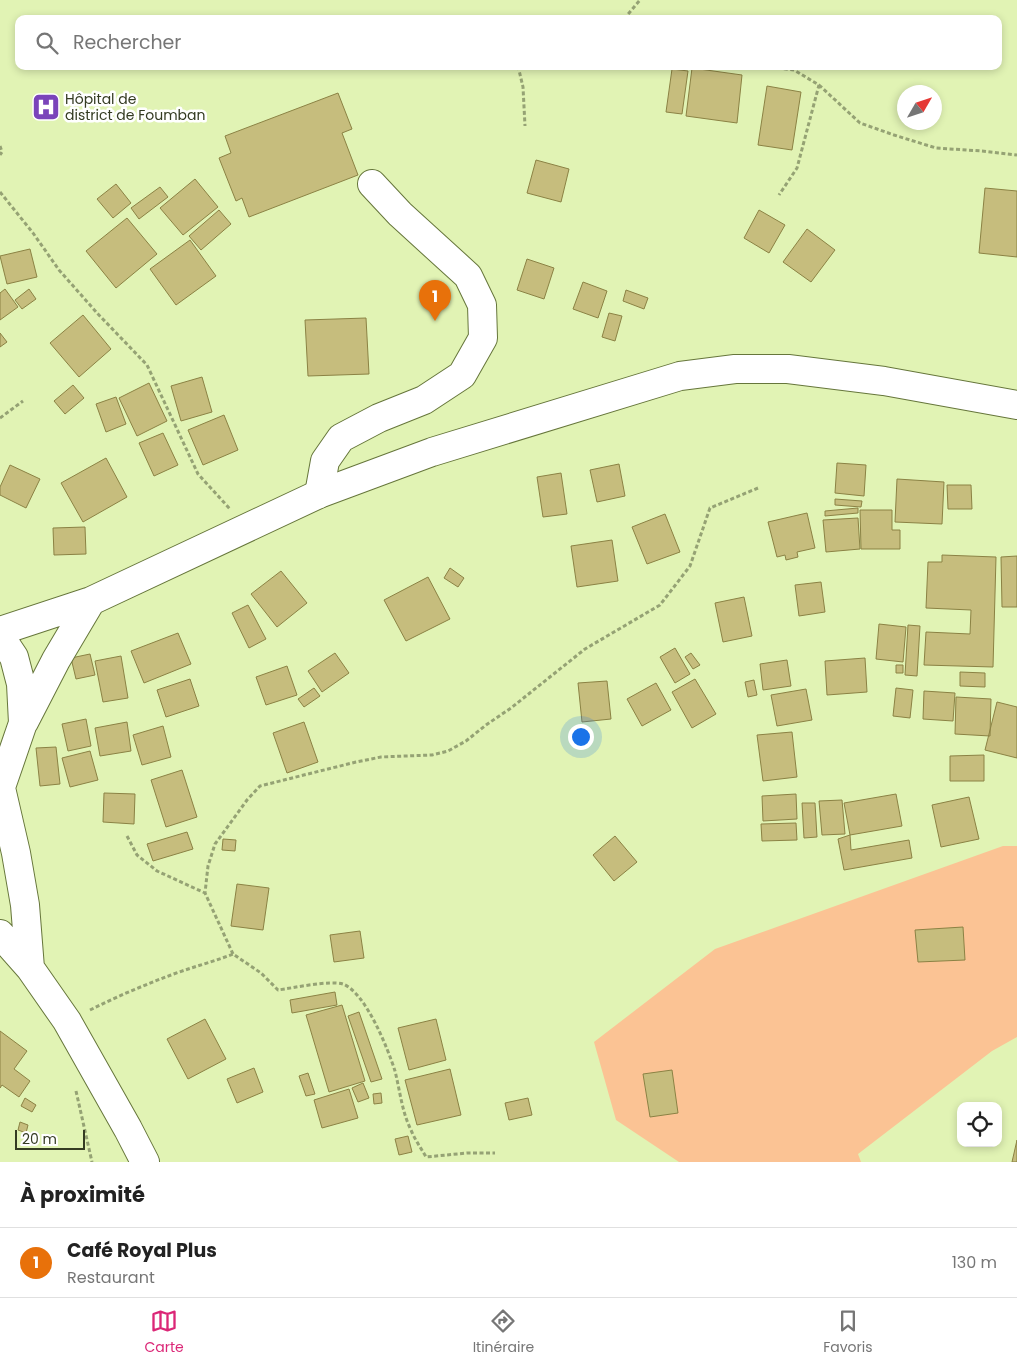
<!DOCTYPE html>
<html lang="fr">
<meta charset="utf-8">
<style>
:root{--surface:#fff;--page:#f2f2f2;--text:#222;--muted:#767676;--line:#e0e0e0;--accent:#db2777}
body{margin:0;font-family:Poppins,sans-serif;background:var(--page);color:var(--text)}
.controls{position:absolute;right:15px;bottom:15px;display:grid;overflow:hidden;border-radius:10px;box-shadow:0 2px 8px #0003}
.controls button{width:45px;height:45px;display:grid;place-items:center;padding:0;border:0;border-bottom:1px solid var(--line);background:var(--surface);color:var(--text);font:25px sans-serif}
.compass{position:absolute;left:897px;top:85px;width:45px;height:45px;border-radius:50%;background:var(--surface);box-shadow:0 2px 8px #0003;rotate:51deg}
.scale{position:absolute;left:15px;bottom:12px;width:70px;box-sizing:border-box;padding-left:5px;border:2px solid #343b22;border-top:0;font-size:14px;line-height:18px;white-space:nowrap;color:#343b22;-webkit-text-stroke:4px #fff;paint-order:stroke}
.you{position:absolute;left:580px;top:736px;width:18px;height:18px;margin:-12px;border:4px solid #fff;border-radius:50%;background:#1a73e8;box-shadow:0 0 0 8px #1a73e833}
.badge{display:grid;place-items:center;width:32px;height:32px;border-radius:50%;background:var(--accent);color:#fff;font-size:16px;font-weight:700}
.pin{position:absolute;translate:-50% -41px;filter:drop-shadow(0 1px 2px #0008)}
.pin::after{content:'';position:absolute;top:26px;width:18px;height:15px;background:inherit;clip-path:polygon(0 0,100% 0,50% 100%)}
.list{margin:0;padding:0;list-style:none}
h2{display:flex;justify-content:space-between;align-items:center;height:65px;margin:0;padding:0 20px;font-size:21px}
h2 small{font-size:16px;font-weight:400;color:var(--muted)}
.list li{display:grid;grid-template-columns:32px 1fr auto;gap:15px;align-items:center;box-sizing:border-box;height:70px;padding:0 20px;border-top:1px solid var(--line)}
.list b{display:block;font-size:19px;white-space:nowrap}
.list p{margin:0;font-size:16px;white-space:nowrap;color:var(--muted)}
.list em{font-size:16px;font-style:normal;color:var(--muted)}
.icon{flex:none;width:28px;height:28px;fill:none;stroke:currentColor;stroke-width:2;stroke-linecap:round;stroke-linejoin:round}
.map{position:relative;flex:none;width:1017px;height:1162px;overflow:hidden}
.search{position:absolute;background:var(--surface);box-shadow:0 2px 8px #0003;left:15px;right:15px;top:15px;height:55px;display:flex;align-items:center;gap:12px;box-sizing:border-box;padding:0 18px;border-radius:10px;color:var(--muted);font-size:19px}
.sheet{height:135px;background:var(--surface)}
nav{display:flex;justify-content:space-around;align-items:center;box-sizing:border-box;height:70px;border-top:1px solid var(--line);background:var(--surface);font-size:14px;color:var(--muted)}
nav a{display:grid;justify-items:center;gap:2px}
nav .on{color:var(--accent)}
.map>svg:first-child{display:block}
.green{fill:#fbc394}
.building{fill:#c6bd7d;stroke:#8b8244}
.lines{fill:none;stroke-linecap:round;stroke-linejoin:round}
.minor-casing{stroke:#66763b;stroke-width:30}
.major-casing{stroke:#66763b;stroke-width:30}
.path{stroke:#95a274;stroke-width:3;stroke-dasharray:4 2.5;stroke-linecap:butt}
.minor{stroke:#fff;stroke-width:28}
.major{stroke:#fff;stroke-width:28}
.labels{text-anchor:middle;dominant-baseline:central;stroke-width:5;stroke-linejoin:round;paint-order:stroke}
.poi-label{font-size:14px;fill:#343b22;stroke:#fff;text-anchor:start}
</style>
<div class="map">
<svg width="1017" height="1162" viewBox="0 0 1017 1162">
<rect width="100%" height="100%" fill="#e1f3b4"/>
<path class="green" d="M1003,846H1017V1037L992,1051L858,1154L861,1162H679L616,1120L594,1042L715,949Z"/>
<path class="building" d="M692,68L742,75L737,123L686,116Z
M672,69L688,71L682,114L666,112Z
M767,86L801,92L792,150L758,145Z
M338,93L352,129L342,133L358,175L249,217L242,198L236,201L219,158L231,153L225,136Z
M536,160L569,169L561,202L527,193Z
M195,179L218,207L183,235L160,208Z
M116,184L131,203L113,218L97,199Z
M160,187L168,197L139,219L131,208Z
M985,188L1017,191V257L979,253Z
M219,210L231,224L201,250L189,236Z
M759,210L785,225L769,253L744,238Z
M127,218L157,254L116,288L86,251Z
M807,229L835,250L811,282L783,262Z
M190,240L216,276L176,305L150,269Z
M30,249L37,277L7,284L0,256Z
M527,259L554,268L544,299L517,290Z
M583,282L607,291L598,318L573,309Z
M5,289L18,307L0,320V293Z
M29,289L36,299L22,309L15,300Z
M626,290L648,298L644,309L623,301Z
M609,313L622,316L615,341L602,337Z
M83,315L111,349L79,377L50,343Z
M366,318L369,374L308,376L305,320Z
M0,333L7,342L0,347Z
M202,377L212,412L181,421L171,386Z
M149,383L167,421L137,436L119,398Z
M73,385L84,398L65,414L54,401Z
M116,397L126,424L106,432L96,404Z
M224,415L238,450L203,465L188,430Z
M163,433L178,465L154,476L139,443Z
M106,458L127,497L83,522L61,483Z
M837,463L866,465L864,496L835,493Z
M619,464L625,496L597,502L590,470Z
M10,465L40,479L26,508L0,495V487Z
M561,473L567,514L543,517L537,477Z
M897,479L944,482L942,524L895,522Z
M947,485H971L972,509H948Z
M835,499L862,501L861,507L835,505Z
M858,508V513L825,516V511Z
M860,510H892V530H900V549H861Z
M807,513L815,548L797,552L798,557L786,560L785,555L777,557L768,522Z
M665,514L680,552L647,564L632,527Z
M858,518L860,549L826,552L823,520Z
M85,527L86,554L54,555L53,528Z
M612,540L618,581L577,587L571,546Z
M942,555L996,557L993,667L924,665L926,632L970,634L971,610L926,608L928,562H942Z
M1017,556V607H1002L1001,557Z
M450,568L464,578L458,587L444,578Z
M281,571L307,603L277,627L251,594Z
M428,577L450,619L406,641L384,600Z
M821,582L825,612L799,616L795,585Z
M744,597L752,636L723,642L715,603Z
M248,605L266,639L249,648L232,613Z
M879,624L906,627L903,662L876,659Z
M908,625L920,626L917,676L905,675Z
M178,633L191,664L144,683L131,651Z
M675,648L690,674L675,683L660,657Z
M335,653L349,673L322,692L308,671Z
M691,653L700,665L693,669L685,657Z
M90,654L95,675L76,679L71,658Z
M121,656L128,698L103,702L95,661Z
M865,658L867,692L827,695L825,661Z
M787,660L791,686L763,690L760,664Z
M896,665H903V673H896Z
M287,666L297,695L266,705L256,677Z
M960,672L985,673V687L960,686Z
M190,679L199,706L166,717L157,690Z
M695,679L716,714L692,728L672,692Z
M754,680L757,695L748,697L745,682Z
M607,681L611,719L582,722L578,683Z
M656,683L671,710L642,726L627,699Z
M314,688L320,696L304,707L298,699Z
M896,688L913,690L910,718L893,716Z
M806,689L812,720L777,726L771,695Z
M924,691L955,693L953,721L923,719Z
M956,697L991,699L990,736L955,734Z
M997,702L1017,707V758L985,750Z
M86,719L91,746L68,751L62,724Z
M127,722L131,751L100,756L95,728Z
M304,722L318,762L287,773L273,733Z
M163,726L171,757L142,765L133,735Z
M792,732L797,777L763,781L757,735Z
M56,747L60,784L40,786L36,748Z
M90,751L98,780L70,787L62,758Z
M984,755V781H950V756Z
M182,770L197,817L166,827L151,780Z
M104,793L135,794L134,824L103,822Z
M796,794L797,819L763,821L762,796Z
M896,794L902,826L850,835L844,803Z
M969,797L979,839L941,847L932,805Z
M842,800L845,834L822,835L819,801Z
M802,803H815L817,837L804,838Z
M796,823L797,840L762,841L761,824Z
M187,832L193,849L153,861L147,844Z
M850,835L851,850L909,840L912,858L844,870L838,839Z
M615,836L637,862L614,881L593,855Z
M223,839L236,840L235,851L222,850Z
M237,884L269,888L263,930L231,926Z
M963,927L965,960L918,962L915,930Z
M360,931L364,958L334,962L330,935Z
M335,992L337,1005L292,1013L290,1000Z
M342,1005L365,1081L329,1092L306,1015Z
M359,1012L382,1079L371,1082L348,1016Z
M205,1019L226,1059L188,1079L167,1039Z
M436,1019L446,1060L409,1070L398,1028Z
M0,1031L27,1051L14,1069L30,1081L19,1097L2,1085L0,1088Z
M254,1068L263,1092L237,1103L227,1079Z
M450,1069L461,1115L417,1125L405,1080Z
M672,1070L678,1113L650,1117L643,1074Z
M308,1073L315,1094L306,1096L299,1076Z
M363,1083L369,1098L358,1102L352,1088Z
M349,1089L358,1118L322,1128L314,1100Z
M381,1093L382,1103L374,1104L373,1094Z
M25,1098L36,1105L32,1112L21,1106Z
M528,1098L532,1115L509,1120L505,1103Z
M20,1122L28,1125L26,1133L18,1130Z
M408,1136L412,1152L399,1155L395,1139Z
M1017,1140V1162H1012Z"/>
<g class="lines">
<g class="minor-casing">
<path id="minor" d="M319,494L325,461L341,438L379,418L424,400L462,375L483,338L482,305L468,276L400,214L372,184"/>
</g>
<g class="major-casing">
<path id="major" d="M0,631L91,601L319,494L432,452L680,376L735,369H788L884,381L1017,405
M0,636L14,657L21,684L23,723L0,790
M24,722L56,660L91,601
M1,788L16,853L25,905L30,968
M0,934L30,968L67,1021L128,1129L145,1162"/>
</g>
<path class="path" d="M624,19L640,0
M518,66L523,87L525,126
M758,66L794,70L819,85L797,168L779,195
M819,85L860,123L894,135L936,148L982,151L1017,155
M0,146L2,152L0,155
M0,192L33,233L59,270L98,314L147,365L198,474L230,509
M0,418L23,401
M127,836L137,855L157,871L205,893
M233,954L205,893L208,866L215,844L247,800L260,786L356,762L381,757L432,755L448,751L466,741L486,725L511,708L585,649L660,605L690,566L710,508L758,488
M90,1010C116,997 144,985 171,975C192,967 213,962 233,954L261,973L278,990C292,988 331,980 343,984C366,993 388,1049 395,1071C400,1091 402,1112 411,1130C415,1140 421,1148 426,1157L467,1153H495
M76,1091L92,1162"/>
<use href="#minor" class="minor"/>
<use href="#major" class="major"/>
</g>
<defs>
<g id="hospital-square" transform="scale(1.4375)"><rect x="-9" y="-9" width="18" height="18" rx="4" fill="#7a44ba" stroke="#fff"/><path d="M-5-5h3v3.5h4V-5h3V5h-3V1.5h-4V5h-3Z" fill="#fff"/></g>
</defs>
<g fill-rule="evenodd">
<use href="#hospital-square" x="46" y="107"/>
</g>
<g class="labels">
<g class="poi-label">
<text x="65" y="99">Hôpital de<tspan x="65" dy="16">district de Foumban</tspan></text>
</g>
</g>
</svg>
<div class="controls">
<button><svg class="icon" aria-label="locate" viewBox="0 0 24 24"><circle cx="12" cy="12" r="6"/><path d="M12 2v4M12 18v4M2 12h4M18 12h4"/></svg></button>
</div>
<svg class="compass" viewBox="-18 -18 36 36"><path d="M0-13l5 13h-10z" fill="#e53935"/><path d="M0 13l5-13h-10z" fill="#767676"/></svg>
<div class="scale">20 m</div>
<div class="you"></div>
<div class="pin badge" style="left:435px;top:321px;background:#e8710a">1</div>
<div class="search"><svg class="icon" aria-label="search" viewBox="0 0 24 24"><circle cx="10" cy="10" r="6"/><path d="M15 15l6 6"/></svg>Rechercher</div>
</div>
<section class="sheet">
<h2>À proximité<small></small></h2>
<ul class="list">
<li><span class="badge" style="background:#e8710a">1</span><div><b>Café Royal Plus</b><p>Restaurant</p></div><em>130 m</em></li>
</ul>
</section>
<nav>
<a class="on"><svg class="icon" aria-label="map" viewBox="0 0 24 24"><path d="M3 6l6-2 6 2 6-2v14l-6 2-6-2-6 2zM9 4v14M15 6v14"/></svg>Carte</a>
<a><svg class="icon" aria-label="directions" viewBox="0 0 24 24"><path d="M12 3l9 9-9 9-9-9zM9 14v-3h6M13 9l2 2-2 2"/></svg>Itinéraire</a>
<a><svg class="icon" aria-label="saved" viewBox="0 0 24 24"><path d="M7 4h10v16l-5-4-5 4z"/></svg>Favoris</a>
</nav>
